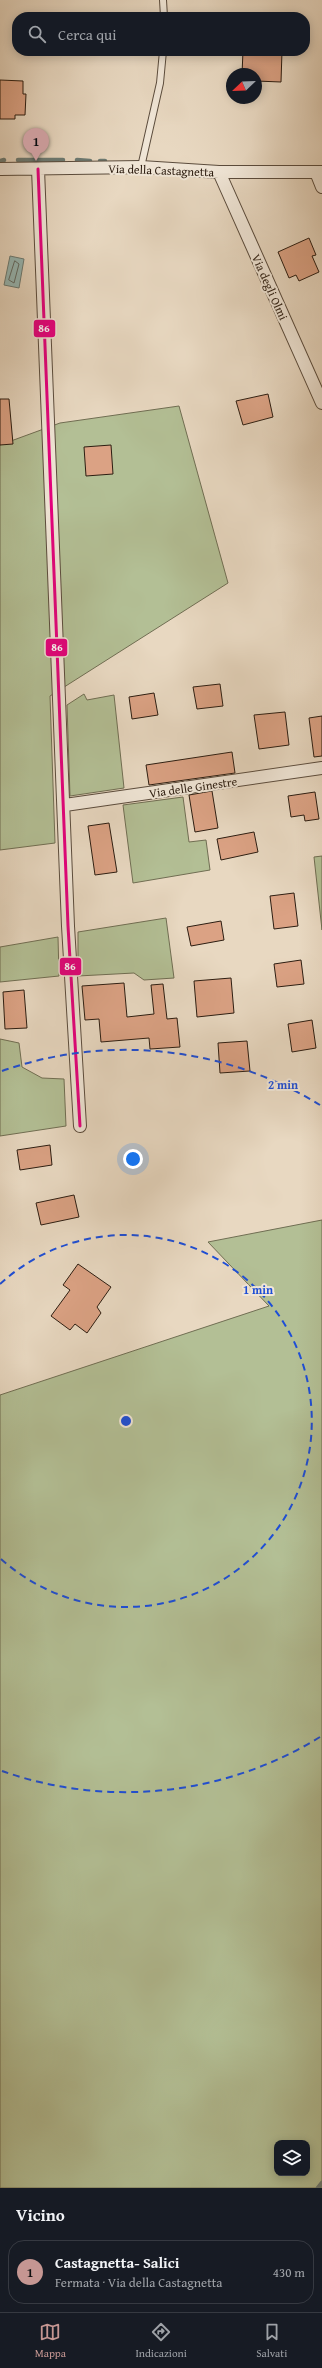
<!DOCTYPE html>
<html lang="it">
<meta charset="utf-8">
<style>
:root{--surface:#171b24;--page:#20242c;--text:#f1f3f6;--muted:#9ea1a6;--line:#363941;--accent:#c59692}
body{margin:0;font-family:"Gentium Book Plus",serif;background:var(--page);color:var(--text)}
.controls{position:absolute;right:12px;bottom:12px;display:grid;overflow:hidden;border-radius:8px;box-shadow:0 2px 10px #0003}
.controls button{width:36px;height:36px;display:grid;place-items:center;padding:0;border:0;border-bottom:1px solid var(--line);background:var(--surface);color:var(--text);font:20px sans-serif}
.compass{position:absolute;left:226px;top:68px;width:36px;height:36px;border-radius:50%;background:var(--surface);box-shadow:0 2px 10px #0003;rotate:247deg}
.you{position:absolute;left:133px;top:1159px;width:14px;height:14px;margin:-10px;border:3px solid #fff;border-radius:50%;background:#1a73e8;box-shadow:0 0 0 6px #1a73e833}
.badge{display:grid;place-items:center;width:26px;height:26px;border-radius:50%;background:var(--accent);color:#111;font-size:13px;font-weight:700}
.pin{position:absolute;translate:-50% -33px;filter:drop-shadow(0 1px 2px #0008)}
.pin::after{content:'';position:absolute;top:21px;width:14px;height:12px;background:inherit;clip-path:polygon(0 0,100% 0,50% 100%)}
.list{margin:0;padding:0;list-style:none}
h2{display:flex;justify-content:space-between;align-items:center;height:52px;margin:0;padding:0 16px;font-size:17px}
h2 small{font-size:13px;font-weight:400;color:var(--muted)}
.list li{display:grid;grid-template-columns:26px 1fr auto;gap:12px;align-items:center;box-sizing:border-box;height:64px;margin:0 8px 8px;padding:0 8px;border:1px solid var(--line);border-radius:16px}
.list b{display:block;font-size:15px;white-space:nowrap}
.list p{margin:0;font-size:13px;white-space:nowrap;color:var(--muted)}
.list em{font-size:13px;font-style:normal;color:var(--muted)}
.icon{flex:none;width:22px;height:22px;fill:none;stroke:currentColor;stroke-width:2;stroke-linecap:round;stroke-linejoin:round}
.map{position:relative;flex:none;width:322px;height:2188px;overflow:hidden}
.search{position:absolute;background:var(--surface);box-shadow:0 2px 10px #0003;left:12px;right:12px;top:12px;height:44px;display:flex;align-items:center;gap:10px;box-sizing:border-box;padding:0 14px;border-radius:16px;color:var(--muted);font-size:15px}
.sheet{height:124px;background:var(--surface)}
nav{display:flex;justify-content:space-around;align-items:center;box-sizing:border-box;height:56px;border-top:1px solid var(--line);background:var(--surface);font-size:11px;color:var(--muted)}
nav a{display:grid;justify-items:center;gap:2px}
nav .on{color:var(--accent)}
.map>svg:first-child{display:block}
.green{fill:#b3bf95;stroke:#706e53;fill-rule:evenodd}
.water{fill:#97b9b6;stroke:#6c7b74}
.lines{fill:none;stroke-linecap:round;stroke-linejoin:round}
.shore{stroke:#626b64;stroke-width:1}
.stream{stroke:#6c7b74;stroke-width:4.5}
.building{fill:#dba284;stroke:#2c1d11}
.lane-casing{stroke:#5b4c3d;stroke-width:8}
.street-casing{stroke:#5b4c3d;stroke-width:14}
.lane{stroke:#f0e6d7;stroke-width:6}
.street{stroke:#f0e6d7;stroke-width:12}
.bus-1-casing{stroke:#f0e6d7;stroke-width:6}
.bus-1{stroke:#e5007d;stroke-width:3}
.ring{fill:none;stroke:#1d4ed8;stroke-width:2;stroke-dasharray:7 5}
.labels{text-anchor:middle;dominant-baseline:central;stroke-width:4;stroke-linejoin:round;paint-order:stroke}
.street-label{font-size:12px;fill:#2c1d11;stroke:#f0e6d7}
.centre{fill:#1d4ed8;stroke:#f0e6d7;stroke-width:2}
.ring-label{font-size:12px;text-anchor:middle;font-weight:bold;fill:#1d4ed8;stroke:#f0e6d7;stroke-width:4;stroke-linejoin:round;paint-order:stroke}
.line-badge{stroke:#f0e6d7;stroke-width:1.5}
.badge-label{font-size:11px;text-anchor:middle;font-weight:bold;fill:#fff}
</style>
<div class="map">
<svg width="322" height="2188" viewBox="0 0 322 2188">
<rect width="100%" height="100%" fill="#e8d8c1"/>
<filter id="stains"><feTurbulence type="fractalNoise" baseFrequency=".005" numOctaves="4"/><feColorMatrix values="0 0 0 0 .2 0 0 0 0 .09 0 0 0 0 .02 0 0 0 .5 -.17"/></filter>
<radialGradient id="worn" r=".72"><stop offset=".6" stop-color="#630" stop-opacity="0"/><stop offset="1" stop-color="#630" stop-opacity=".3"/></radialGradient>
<path class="green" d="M179,406L228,583L50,696L55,843L0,850V445L60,423Z
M84,694L87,700L114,695L124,788L70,796L67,705Z
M183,797L189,842L206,840L210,870L133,883L123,805Z
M322,856V930L314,857Z
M166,918L174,978L144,980L134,973L78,976V932Z
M58,937L59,976L0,982V947Z
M0,1039L19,1043L22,1067L42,1078L64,1079L66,1126L0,1136Z
M322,1220V2188H0V1395L269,1306L208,1242ZM277,2143H307V2173H277Z"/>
<path class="water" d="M10,256L24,259L19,288L4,285Z"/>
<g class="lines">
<path class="shore" d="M15,261L19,264L14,283L9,280Z"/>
<path class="stream" d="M18,160H63
M77,160L90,161
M0,161L4,160
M100,161H105
M318,2188L322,2183"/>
</g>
<path class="building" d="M243,51H282L281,82L256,81V74H242Z
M0,80L23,81V94H26L25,115H15V119H0Z
M309,238L316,255L312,256L319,272L299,281L296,275L289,278L278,252Z
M268,394L273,417L243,425L236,401Z
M0,399H9L13,444L0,445Z
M111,445L113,474L86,476L84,447Z
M220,684L223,706L197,709L193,687Z
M154,693L158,715L132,719L129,697Z
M285,712L289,745L259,749L254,715Z
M322,716V756L314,757L309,718Z
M232,752L235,773L149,785L146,765Z
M212,791L218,828L195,832L189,795Z
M315,792L319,819L305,821L304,815L291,817L288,796Z
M109,823L117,872L95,875L88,826Z
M254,832L258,852L221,860L217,839Z
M294,893L298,926L274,929L270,896Z
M221,921L224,940L191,946L187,927Z
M301,960L304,984L277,987L274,964Z
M231,978L234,1013L197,1017L194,981Z
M124,983L127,1017L154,1014L151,985L163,984L167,1019L177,1018L180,1047L150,1049L149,1038L101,1042L99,1019L85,1020L82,986Z
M24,990L27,1028L5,1029L3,992Z
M312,1020L316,1048L292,1052L288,1024Z
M247,1041L250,1071L220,1073L218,1043Z
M50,1145L52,1165L20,1170L17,1150Z
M74,1195L79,1217L41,1225L36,1203Z
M78,1264L111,1287L97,1307L101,1313L87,1333L75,1324L70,1330L51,1316L70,1290L63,1285Z"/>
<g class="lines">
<g class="lane-casing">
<path id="lane" d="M163,0L164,17
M141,167L160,83L163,51"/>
</g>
<g class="street-casing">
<path id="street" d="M0,169L141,167L219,172H322
M38,169L68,926L80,1126
M219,172L322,403
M316,172L322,187
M65,805L322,768"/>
</g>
<use href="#lane" class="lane"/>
<use href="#street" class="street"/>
<g class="bus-1-casing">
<path id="bus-1" d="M38,169L68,926L80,1126"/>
</g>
<use href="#bus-1" class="bus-1"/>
</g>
<g class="ring">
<path d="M0 1284A186 186 0 1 1 0 1558"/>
<path d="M320 1737A371 371 0 0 1 2 1771M2 1071A371 371 0 0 1 320 1105"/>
</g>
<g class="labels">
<g class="street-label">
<text transform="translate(161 170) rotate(2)">Via della Castagnetta</text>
<text transform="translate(270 287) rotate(66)">Via degli Olmi</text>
<text transform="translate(193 787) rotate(-8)">Via delle Ginestre</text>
</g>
</g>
<circle cx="126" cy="1421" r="6" class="centre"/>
<g class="ring-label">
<text x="283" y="1089">2 min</text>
<text x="258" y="1294">1 min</text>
</g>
<g class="line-badge">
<rect x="33" y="319" width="23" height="19" rx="4" fill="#e5007d"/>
<rect x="45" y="638" width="23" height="19" rx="4" fill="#e5007d"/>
<rect x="59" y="957" width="23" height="19" rx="4" fill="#e5007d"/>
</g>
<g class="badge-label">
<text x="44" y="332">86</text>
<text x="57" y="651">86</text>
<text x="70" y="970">86</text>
</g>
<rect width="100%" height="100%" filter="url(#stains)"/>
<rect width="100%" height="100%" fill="url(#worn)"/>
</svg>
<div class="controls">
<button><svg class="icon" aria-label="layers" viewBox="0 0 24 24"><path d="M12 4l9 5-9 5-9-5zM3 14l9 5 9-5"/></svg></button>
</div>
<svg class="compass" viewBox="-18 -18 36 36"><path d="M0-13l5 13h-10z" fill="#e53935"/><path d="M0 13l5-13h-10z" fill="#9ea1a6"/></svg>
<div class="you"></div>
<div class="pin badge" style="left:36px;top:161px">1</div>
<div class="search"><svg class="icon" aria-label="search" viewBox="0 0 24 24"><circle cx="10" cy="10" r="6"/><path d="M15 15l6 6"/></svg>Cerca qui</div>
</div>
<section class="sheet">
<h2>Vicino<small></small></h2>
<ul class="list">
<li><span class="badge">1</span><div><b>Castagnetta- Salici</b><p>Fermata · Via della Castagnetta</p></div><em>430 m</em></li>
</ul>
</section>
<nav>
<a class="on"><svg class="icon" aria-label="map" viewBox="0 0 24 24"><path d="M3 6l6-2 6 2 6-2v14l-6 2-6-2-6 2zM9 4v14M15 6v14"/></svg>Mappa</a>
<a><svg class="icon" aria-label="directions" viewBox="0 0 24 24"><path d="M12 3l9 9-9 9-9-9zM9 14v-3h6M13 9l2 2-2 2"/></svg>Indicazioni</a>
<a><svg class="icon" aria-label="saved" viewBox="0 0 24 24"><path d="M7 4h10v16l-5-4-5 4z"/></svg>Salvati</a>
</nav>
